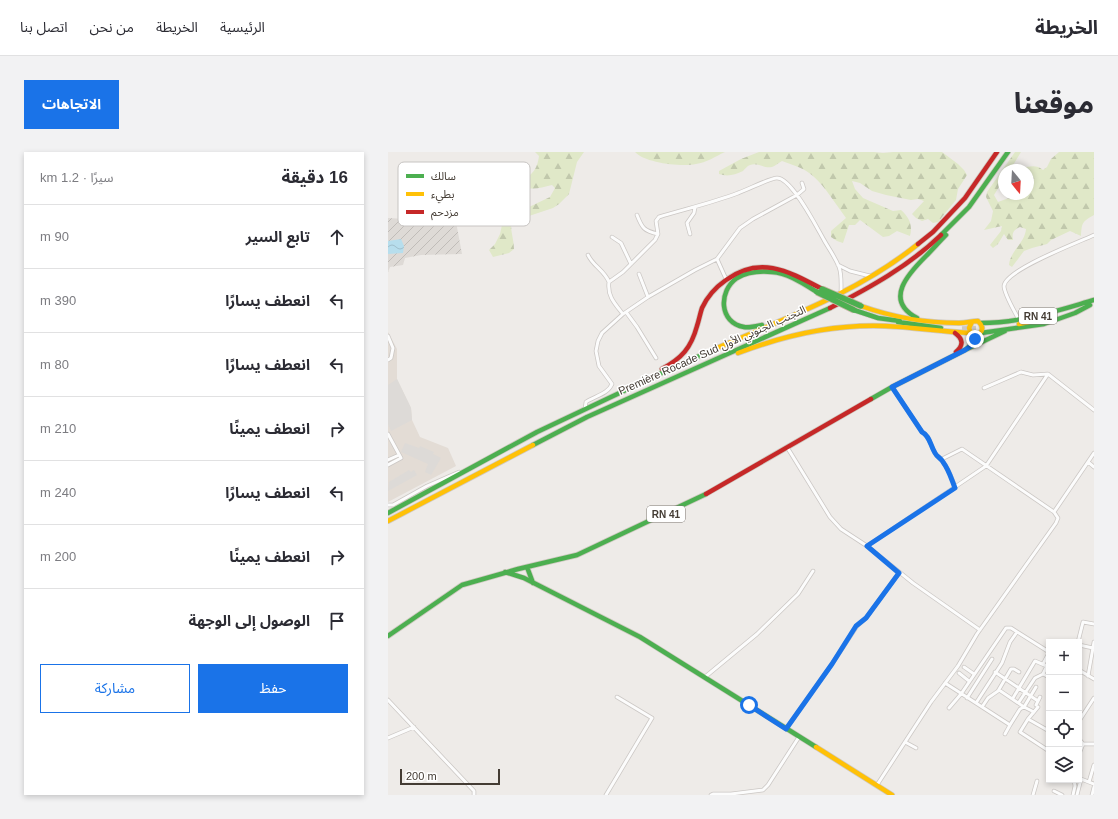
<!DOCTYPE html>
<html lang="ar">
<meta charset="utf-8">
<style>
:root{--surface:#fff;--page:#f2f2f3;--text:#2b2b33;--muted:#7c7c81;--line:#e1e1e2;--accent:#1a73e8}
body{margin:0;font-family:Arial,"Noto Sans Arabic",sans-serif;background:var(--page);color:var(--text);direction:rtl}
.controls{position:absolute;right:12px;bottom:12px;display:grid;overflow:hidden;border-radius:0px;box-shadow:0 2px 6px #0003}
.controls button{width:36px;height:36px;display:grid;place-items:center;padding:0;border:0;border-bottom:1px solid var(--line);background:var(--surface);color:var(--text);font:20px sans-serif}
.compass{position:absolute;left:610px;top:12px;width:36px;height:36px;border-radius:50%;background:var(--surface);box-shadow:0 2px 6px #0003;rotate:162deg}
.scale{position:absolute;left:12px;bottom:10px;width:100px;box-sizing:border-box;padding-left:4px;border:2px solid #443c34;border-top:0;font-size:11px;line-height:14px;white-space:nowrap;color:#443c34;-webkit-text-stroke:3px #fff;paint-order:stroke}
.stop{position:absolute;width:12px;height:12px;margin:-9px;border:3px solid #1a73e8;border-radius:50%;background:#fff}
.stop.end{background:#1a73e8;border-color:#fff;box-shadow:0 1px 4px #0008}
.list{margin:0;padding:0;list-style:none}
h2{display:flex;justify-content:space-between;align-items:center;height:52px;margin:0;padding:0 16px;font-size:17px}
h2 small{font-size:13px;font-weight:400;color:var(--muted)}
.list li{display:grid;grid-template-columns:26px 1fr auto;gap:12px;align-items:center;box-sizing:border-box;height:64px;padding:0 16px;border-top:1px solid var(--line)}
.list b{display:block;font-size:15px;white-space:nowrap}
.list em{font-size:13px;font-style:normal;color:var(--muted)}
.actions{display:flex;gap:8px;padding:12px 16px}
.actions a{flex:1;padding:9px 0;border:1px solid var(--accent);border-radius:0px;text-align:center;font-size:14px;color:var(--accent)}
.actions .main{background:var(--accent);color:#fff}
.icon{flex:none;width:22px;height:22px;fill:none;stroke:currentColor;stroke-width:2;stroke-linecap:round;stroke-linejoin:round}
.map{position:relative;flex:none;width:706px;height:643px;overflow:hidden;direction:ltr;border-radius:0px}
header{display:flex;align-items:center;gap:24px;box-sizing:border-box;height:56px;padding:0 20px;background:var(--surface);border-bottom:1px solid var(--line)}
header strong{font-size:19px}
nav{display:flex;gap:22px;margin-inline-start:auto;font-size:14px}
.intro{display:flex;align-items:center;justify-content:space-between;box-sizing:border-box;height:96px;padding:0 24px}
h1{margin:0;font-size:28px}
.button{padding:10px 18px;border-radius:0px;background:var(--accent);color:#fff;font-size:14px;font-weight:700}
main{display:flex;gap:24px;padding:0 24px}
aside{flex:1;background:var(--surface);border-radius:0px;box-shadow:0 2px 6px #0003}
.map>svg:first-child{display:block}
.residential{fill:#e3dcd5}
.industrial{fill:url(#industrial-furrows)}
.forest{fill:url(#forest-firs)}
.parking{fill:#dddad7}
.water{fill:url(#water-waves)}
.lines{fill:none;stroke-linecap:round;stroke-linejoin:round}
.highway-tunnel{stroke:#ccc8c4;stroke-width:5.5;stroke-dasharray:5.5 3;stroke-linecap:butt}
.street-casing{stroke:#cbc7c4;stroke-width:4.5}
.fast-casing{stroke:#cfc9c0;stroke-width:6}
.slow-casing{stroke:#cfc9c0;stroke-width:6}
.jam-casing{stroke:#cfc9c0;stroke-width:6}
.street{stroke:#fcfcfc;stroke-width:3}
.fast{stroke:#4caf50;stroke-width:4.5}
.slow{stroke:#ffc107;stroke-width:4.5}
.jam{stroke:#c62828;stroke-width:4.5}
.fast-bridge-casing{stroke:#c6b5a3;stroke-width:7;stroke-linecap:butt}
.fast-bridge{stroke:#4caf50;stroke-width:5.5}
.route{stroke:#1a73e8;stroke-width:5}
.labels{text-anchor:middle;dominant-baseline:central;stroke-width:3;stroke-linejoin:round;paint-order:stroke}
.shield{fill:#fff;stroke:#7c7671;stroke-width:1}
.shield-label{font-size:10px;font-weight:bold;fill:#443c34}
.street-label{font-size:11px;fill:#443c34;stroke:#fff}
.key{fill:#fff;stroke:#c7c4c2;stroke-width:1}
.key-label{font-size:11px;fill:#443c34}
</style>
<header>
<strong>الخريطة</strong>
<nav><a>الرئيسية</a><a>الخريطة</a><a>من نحن</a><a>اتصل بنا</a></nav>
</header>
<div class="intro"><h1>موقعنا</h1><a class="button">الاتجاهات</a></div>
<main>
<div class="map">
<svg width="706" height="643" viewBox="0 0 706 643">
<defs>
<pattern id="industrial-furrows" width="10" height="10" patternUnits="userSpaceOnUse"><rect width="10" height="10" fill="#dedad6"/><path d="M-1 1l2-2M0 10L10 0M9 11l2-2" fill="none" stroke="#c0bcb8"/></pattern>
<pattern id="forest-firs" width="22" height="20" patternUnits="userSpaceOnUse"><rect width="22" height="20" fill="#e0e8c8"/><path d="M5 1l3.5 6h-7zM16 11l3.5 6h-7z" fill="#c1c8ac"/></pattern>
<pattern id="water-waves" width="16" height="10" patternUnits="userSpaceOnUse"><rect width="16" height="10" fill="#b7deed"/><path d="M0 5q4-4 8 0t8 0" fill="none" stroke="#9fbfcc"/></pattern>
</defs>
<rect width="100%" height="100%" fill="#eeebe8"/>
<path class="residential" d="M0,180L9,197V227L23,256L24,268L32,285L60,296L68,314L0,350Z"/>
<path class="industrial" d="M0,66L68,70L74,102L33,103L17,106L15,113L2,115L0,120Z"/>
<path class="forest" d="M147,0H196L189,10L181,42L171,52L165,56L135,66L123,73C123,81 126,89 126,97L121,101L105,105L101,98L107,92L112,82L114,73L120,65L162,45L167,36L164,33C153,36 145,38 134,35L132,30C145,22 149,18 151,4Z
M247,0H337C328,4 318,11 308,12C293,15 257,11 247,0Z
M371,0H486L495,1L505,0H554L570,12L576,18L579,23L570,37L568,48L550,70L545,71L540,67L534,69L528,66L524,62L536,49L530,47L523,48L498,43L484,39L472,31L464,29L467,37L475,46L505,59L513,58C521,65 525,73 522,84L509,79L501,84L495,85L472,68L467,73H461L455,91L449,89L443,85V79L458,66C448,53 437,34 425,24C416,16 405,13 394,9C390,11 387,14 384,15C376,17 370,10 362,13C359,14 357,17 355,19C347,23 339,25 331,22V19L353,7Z
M627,0H633L622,18H616V27L606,43L610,50L621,46L625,42H640V18H629L630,16C640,16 647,11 655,18L659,15L663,7L671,0H706V63C694,70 694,70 693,84L682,79L663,88L659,92L644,96L636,99L624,115L621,113C622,99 637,91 638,77L632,75C625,78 624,81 625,88H620L616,82L610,92L605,96L602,93L613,79L614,74L596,78L603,69L605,59L598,45L599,40Z"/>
<path class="parking" d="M9,227L23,256L24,268L3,279L0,272V233Z
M17,291L31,296L32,294L46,300L45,302L53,306L43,323L37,320L40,312L13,300Z
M21,318L23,320L26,318L29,323L0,339L1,330Z"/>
<path class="water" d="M13,87L16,94L15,101L0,102V89Z"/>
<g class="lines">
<path class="highway-tunnel" d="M574,177L599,176"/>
<g class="street-casing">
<path id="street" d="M249,63C254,76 256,79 270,82
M302,82L299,71L306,61L307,55
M224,85L233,91L243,112
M200,103C205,114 216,118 221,130
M450,113L462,119L482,124
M251,122L260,145
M338,127L329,107L352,76L365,67L409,43L416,37L414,31
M238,160L249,175L268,206
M235,162L260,145L307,118L329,107
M631,168C627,160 616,142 616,134C617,118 691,90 706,83
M0,184L5,196L3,206L0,208
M596,236L633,220L645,223L660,222L706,258
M197,257L198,250C207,244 220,242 224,232L211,214L208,199L210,189L214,181L235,162C227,152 219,144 221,130L235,120L267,88L270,82L268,69L271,65C297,57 324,51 350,41C359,38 382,26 389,26C404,26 429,76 436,88C441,97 447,105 451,115C454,123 453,133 453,142
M0,282L13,306L0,313
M399,295L442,365L453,377L479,394L525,431L592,478
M554,307L574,297L666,360
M0,308L11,303
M700,310L706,315
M567,335L598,314L660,222
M0,353H5L39,334L71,320
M479,394L567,335C564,326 561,318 555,310C553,306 549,305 547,301C542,293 542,284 534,280L504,235
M690,490L695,470L706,472
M691,493L705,496
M655,512L661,501
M576,515L586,522
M691,518L706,527
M607,520L650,549
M571,521L581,529
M655,522L661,525
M700,524L706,490
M317,525L369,482L410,442L425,419
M557,531L622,573
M611,538L636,555L646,560
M579,546L604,507
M625,546L647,509L661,515
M0,548L86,639V643
M631,550L647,526L655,522L659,514
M588,551L614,511L622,490L629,480
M648,553L652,545
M594,555L600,546L610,539L623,517H626L631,520
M650,555L640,567L661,579
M561,556L573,542L618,476H623L661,500
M640,567L632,580L661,599
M691,569L706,546
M398,577L444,512L469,474L478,466L511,421
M617,582L622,573L632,557L636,555L648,535
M0,586L26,575
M691,587L695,592H706
M517,590L528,596
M691,602L695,592
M701,630L706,613
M489,633L543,550L570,514L589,482L668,371L670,366L666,360L706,301
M666,639L674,643
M218,643L264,566L229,545
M323,643L325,642H343L375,638L380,633L411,585
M645,643L649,629
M685,643L687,634L686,628
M689,643L693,627L706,632
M704,643L706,635"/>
</g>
<g class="fast-casing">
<path id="fast" d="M553,83L581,55L620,0
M466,158L490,166L512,169
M529,166C495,148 521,121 538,104C545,97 551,90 558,83
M510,170L553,176
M593,171C633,171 668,159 706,148
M374,173C369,174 361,176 356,175C331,171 330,139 349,126C359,120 373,119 384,120C400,121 416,132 429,140
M593,181L656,172L687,161L702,153
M577,198L617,179
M483,247L504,235L577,198L583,193L590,183
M145,293L199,265L442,156
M0,361L149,280L278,219L329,196
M139,415L145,431
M117,420L136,426L252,485L428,595
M0,484L74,433L130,417L189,403L318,342"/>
</g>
<g class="slow-casing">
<path id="slow" d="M473,154C504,165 538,171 571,171C578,171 584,169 590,169C594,173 596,177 592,181L586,182L583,181L581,176L584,170
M631,172L666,165
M329,196C398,166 471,140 530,92
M350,201C397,183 446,172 497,174C526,175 554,180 583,181
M0,369L145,293
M428,595L504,643"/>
</g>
<g class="jam-casing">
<path id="jam" d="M530,92L545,80L577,46L609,0
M442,156C481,136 521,114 553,83
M567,181C575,187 576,193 568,200
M274,217C294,206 303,196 309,174C311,168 312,162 314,156C319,145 328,135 338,128C372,103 400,119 434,137
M318,342L483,247"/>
</g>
<use href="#street" class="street"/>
<use href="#fast" class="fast"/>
<use href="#slow" class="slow"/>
<use href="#jam" class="jam"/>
<g class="fast-bridge-casing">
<path id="fast-bridge" d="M434,137L473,154
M429,140L466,158"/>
</g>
<use href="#fast-bridge" class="fast-bridge"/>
</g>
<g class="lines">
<path class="route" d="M361,553L398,577L444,512L468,474L478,466L511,421L479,394L567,336C563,326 561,318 555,310C553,306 549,305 547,301C542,293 542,284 534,280L504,235L577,198L583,194L587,187"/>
</g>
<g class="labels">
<g class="shield">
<rect x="631" y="156" width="38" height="16" rx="3"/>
<rect x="259" y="354" width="38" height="16" rx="3"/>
</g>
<g class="shield-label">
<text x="650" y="164">RN 41</text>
<text x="278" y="362">RN 41</text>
</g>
<g class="street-label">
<text transform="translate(324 198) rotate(-24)">Première Rocade Sud التجنب الجنوبي الأول</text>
</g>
</g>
<rect x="10" y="10" width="132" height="64" rx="6" class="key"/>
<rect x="18" y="22" width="18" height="4" fill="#4caf50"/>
<rect x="18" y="40" width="18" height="4" fill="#ffc107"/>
<rect x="18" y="58" width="18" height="4" fill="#c62828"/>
<g class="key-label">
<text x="43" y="28">سالك</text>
<text x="43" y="46">بطيء</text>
<text x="43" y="64">مزدحم</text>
</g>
</svg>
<div class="controls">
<button>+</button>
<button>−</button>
<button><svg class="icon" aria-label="locate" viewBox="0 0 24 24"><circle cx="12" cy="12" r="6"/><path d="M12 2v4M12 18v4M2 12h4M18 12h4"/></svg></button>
<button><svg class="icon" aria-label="layers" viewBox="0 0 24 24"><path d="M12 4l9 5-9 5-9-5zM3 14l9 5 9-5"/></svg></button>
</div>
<svg class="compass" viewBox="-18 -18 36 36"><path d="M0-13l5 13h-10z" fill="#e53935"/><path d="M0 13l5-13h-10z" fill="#7c7c81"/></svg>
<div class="scale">200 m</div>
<div class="stop" style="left:361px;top:553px"></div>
<div class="stop end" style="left:587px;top:187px"></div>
</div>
<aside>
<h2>16 دقيقة<small>سيرًا · 1.2 km</small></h2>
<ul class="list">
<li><svg class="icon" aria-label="ahead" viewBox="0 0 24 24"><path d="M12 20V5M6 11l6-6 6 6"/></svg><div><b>تابع السير</b></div><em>90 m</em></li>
<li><svg class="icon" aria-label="left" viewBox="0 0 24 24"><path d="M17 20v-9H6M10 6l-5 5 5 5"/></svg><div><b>انعطف يسارًا</b></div><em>390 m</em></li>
<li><svg class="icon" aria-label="left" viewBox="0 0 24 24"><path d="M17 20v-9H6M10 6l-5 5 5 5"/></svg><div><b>انعطف يسارًا</b></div><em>80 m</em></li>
<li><svg class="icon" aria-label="right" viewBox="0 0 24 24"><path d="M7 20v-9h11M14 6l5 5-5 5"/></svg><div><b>انعطف يمينًا</b></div><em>210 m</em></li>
<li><svg class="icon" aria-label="left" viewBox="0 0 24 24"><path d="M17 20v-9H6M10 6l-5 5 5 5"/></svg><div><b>انعطف يسارًا</b></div><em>240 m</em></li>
<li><svg class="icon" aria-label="right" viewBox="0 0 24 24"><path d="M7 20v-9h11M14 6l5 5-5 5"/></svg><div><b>انعطف يمينًا</b></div><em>200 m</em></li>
<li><svg class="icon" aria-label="arrive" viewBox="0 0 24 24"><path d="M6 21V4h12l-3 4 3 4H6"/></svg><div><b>الوصول إلى الوجهة</b></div></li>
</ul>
<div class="actions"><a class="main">حفظ</a><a>مشاركة</a></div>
</aside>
</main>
